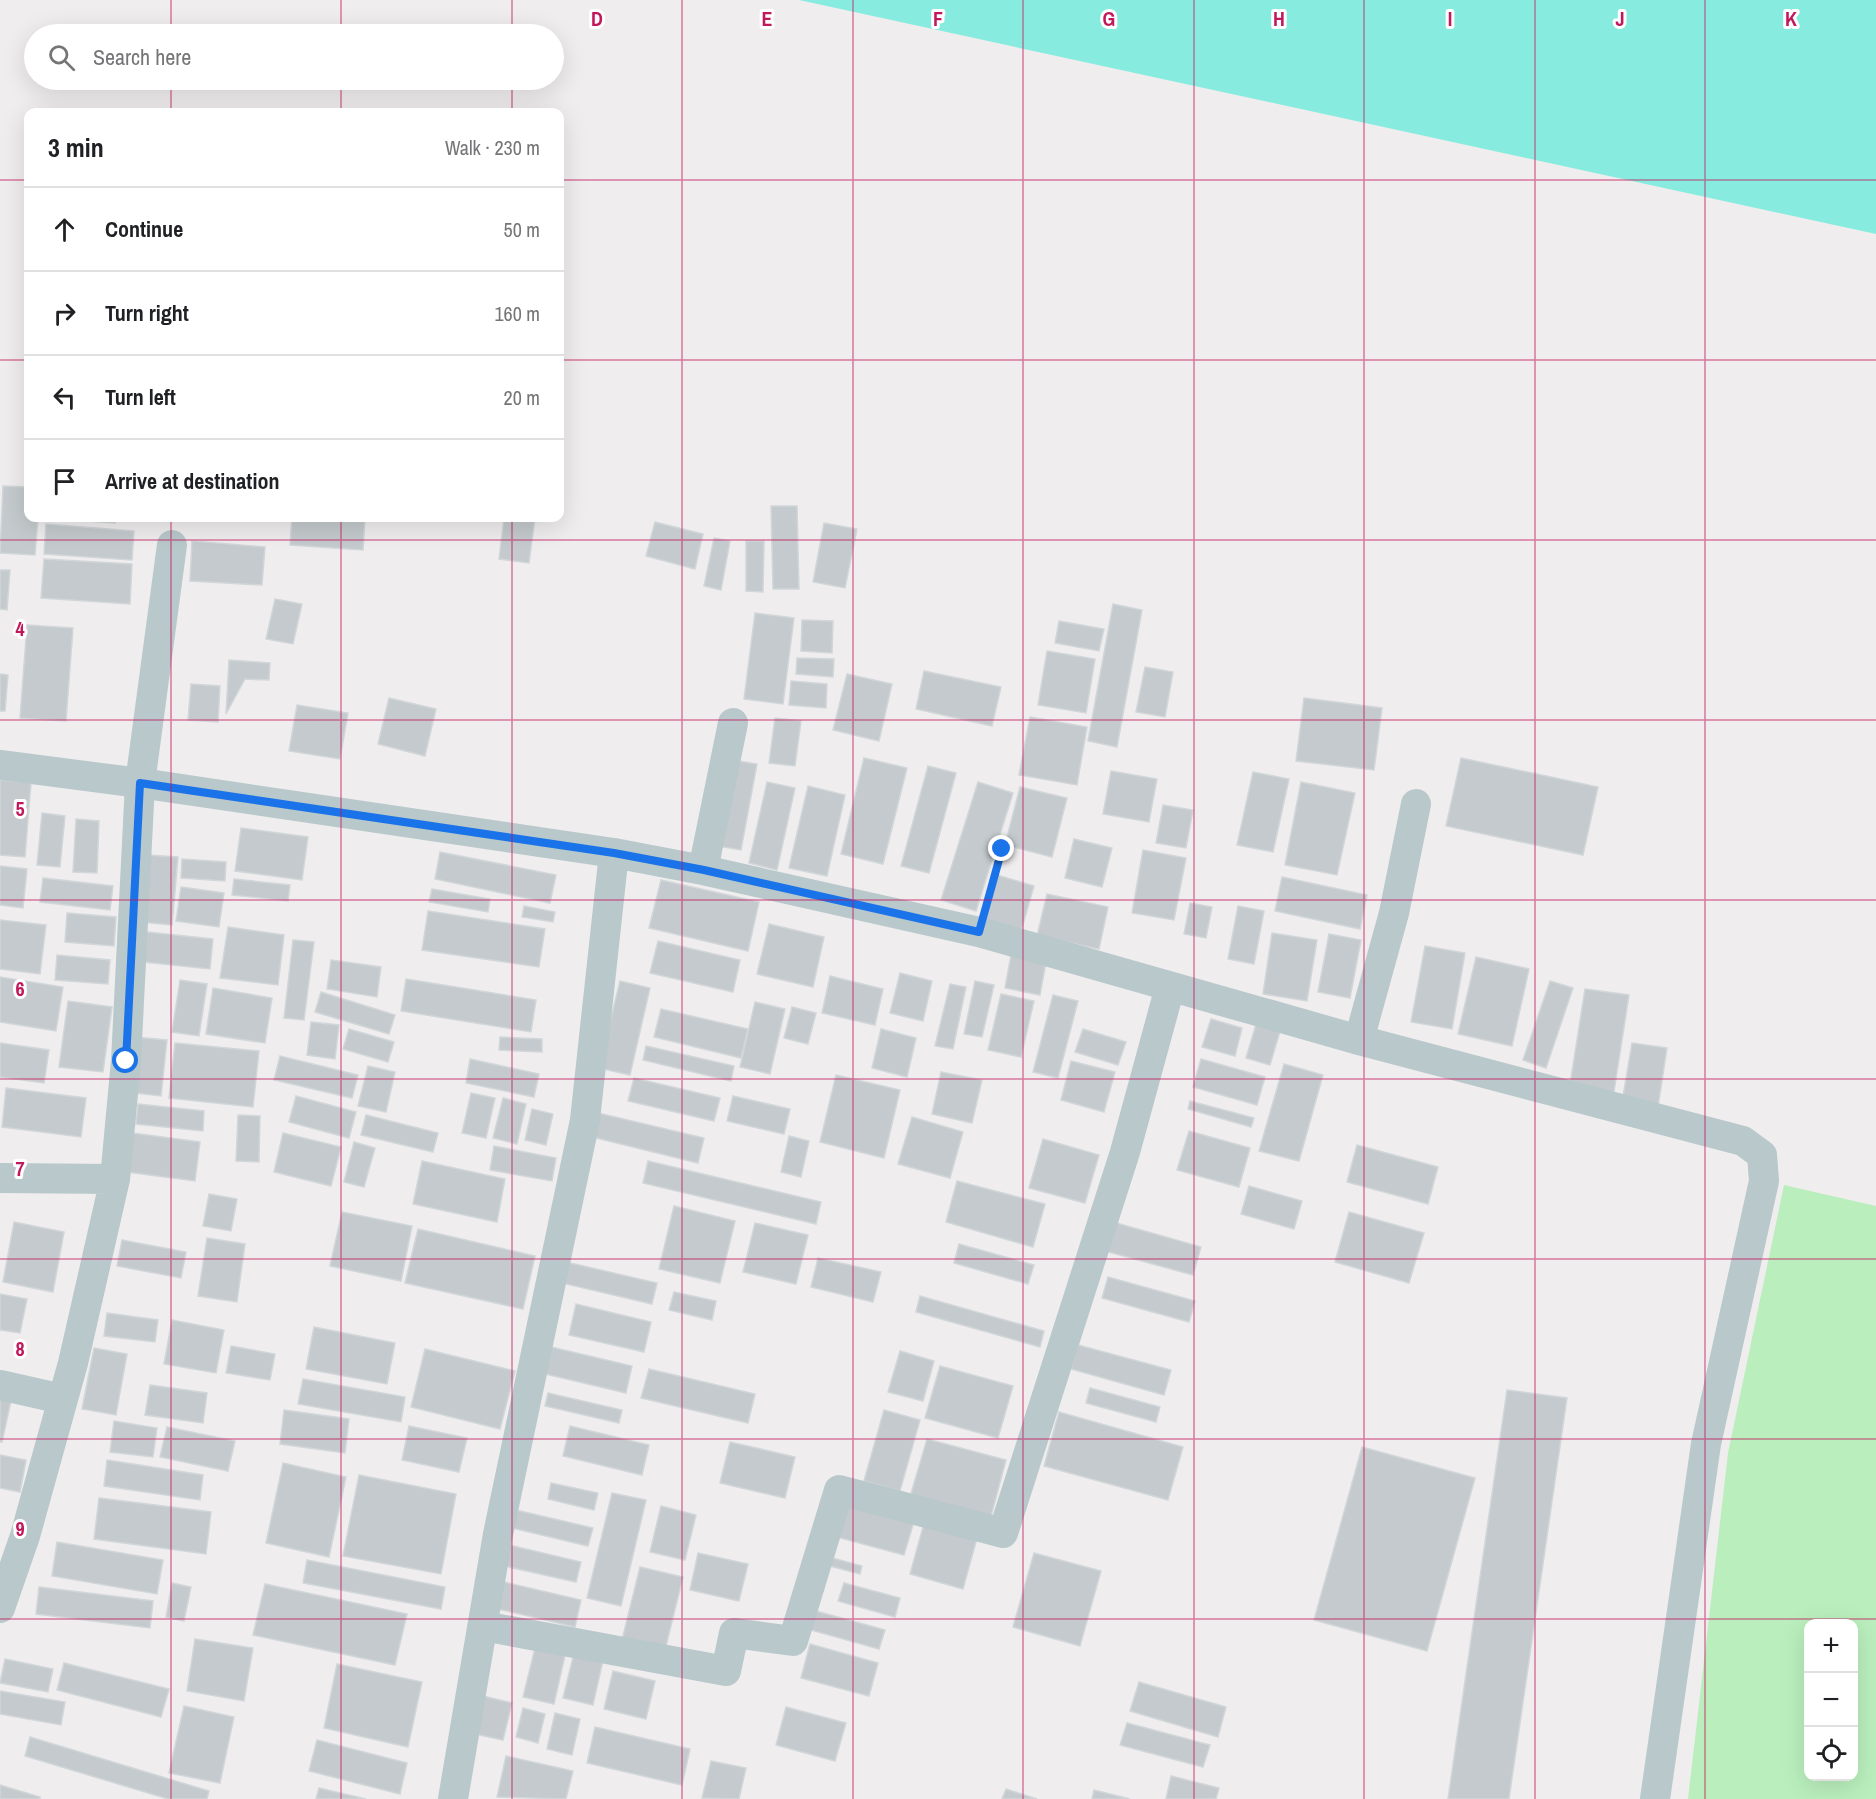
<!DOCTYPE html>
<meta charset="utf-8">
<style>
:root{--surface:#fff;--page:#f6f6f6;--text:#202124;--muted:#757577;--line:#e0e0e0}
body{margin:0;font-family:"Archivo Narrow",sans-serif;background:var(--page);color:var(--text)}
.controls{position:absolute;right:18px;bottom:18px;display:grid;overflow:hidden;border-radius:12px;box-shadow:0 6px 24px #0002}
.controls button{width:54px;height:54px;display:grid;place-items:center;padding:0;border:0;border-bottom:2px solid var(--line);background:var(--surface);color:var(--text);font:30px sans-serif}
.stop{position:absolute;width:18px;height:18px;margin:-14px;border:4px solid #1a73e8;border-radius:50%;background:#fff}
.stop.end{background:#1a73e8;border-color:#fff;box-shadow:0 2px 6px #0008}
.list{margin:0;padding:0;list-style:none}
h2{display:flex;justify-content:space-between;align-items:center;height:78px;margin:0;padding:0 24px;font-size:26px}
h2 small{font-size:20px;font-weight:400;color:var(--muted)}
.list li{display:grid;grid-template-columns:39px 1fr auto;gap:18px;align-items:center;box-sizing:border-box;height:84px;padding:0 24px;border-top:2px solid var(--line)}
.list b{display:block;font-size:22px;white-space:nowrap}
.list em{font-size:20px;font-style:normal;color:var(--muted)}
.icon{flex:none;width:33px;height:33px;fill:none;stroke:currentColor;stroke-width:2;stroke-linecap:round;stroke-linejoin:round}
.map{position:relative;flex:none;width:1876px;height:1799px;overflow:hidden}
.search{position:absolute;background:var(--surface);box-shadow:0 6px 24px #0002;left:24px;top:24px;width:540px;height:66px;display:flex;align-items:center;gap:15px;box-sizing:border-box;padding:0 21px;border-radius:33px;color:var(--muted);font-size:22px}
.panel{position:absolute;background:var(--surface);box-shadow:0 6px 24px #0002;left:24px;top:108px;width:540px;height:414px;border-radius:12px}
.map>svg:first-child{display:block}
.green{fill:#baefbd;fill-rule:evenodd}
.water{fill:#87ecdf}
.building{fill:#c4cacd;stroke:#d1d6d9;stroke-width:1.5}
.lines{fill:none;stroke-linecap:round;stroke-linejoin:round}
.path{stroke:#72cd82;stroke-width:4;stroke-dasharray:4.5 3;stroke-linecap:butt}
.minor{stroke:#b8c8cb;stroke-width:30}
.route{stroke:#1a73e8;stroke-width:8}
.grid{fill:none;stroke:#c2185b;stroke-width:1.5;stroke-opacity:0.55}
.grid-label{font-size:20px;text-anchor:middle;font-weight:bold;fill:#c2185b;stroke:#fff;stroke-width:6;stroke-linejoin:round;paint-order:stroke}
</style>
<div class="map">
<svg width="1876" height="1799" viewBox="0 0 1876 1799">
<rect width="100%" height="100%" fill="#f0edee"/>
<path class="green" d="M1784,1185L1876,1206V1799H1688L1728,1453ZM1808,1624H1854V1776H1808Z"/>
<path class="water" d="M799,0H1876V234Z"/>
<path class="building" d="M3,486L28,487V518H38L35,555L0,553Z
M771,506H797L799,589H773Z
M45,518H115V523Z
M292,518H365L363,550L290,545Z
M504,518H535L529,563L499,559Z
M655,522L703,534L695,569L646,556Z
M824,523L857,529L845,588L813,582Z
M46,524L134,531L132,560L44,554Z
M714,538L730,541L721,590L704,586Z
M192,541L265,547L262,585L190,581Z
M746,541H764L763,592L746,591Z
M44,559L132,564L130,604L41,598Z
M0,570H10L7,610L0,609Z
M275,599L302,604L293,644L266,639Z
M1113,604L1142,610L1117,747L1088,741Z
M755,613L794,618L783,704L744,699Z
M802,620L833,621L832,653L801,651Z
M1059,621L1104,629L1099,651L1055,643Z
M27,625L73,628L66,721L20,718Z
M1047,651L1095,659L1086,713L1038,705Z
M797,658L834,659L833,677L796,674Z
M229,660L270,663L269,680L245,679L226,714Z
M1145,667L1173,672L1165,717L1136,712Z
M924,671L1001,687L992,726L916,709Z
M0,674L8,675L5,711H0Z
M847,674L892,684L879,741L833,730Z
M791,681L827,684L826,708L789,705Z
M191,684L220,686L218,722L188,720Z
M389,698L436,709L425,756L378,744Z
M1304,698L1382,708L1374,770L1296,761Z
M297,705L348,713L340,759L289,751Z
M1030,717L1087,727L1077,785L1019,775Z
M775,718L801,721L795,766L769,763Z
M864,758L907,768L883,864L841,854Z
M1461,758L1598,787L1583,855L1446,826Z
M733,760L757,764L741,850L717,846Z
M928,766L956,773L929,873L901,866Z
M1111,771L1157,779L1149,822L1103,814Z
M1253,772L1289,779L1273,852L1237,845Z
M0,780L31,783L25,857L0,855Z
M767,782L795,788L777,870L749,863Z
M978,782L1013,793L976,911L941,900Z
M1301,782L1355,793L1337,875L1285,865Z
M808,786L845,795L827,876L789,868Z
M1020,787L1067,798L1052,857L1005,845Z
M1163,805L1193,810L1186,848L1156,843Z
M42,813L65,816L60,867L37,865Z
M76,819L99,821L97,873L73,872Z
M241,828L308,837L302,880L235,871Z
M1074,839L1112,848L1102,887L1065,878Z
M1143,850L1186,858L1174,920L1132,913Z
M440,852L556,875L550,903L435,879Z
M147,855L178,857L172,925L141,922Z
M182,859L226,862L225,881L181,878Z
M0,866L27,869L23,908L0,905Z
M997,875L1034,886L1020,935L984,924Z
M1282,877L1367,895L1360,929L1275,911Z
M43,878L113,886L110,910L40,902Z
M234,879L290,885L288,901L232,895Z
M661,880L759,902L748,951L649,928Z
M181,887L224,893L219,927L176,921Z
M432,889L490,899L488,912L429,902Z
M1047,894L1108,907L1099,949L1037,936Z
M1190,903L1212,907L1206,938L1184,934Z
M524,906L555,912L553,922L522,917Z
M1238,906L1264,911L1254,964L1228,959Z
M428,911L545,929L539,967L422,950Z
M67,913L116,917L114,946L65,942Z
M0,920L46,925L40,974L0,969Z
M769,924L824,937L813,987L757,974Z
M228,927L284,935L278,985L220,978Z
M147,932L213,939L210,969L144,962Z
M1272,933L1317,940L1307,1001L1263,994Z
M1329,934L1361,940L1350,998L1318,992Z
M293,940L314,942L304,1020L284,1018Z
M658,941L740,960L733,992L650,973Z
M1425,946L1465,953L1452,1029L1411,1022Z
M57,955L110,960L108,984L55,980Z
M1011,955L1046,962L1040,995L1005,988Z
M1476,957L1529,969L1512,1046L1458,1034Z
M331,960L381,967L377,997L327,989Z
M900,973L932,981L923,1021L890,1013Z
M830,976L883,989L875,1025L822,1013Z
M0,977L63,987L56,1031L0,1022Z
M406,979L536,1000L531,1032L401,1011Z
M180,980L207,984L199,1036L172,1032Z
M620,981L650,988L630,1075L599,1068Z
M975,981L994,985L982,1037L964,1034Z
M1550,981L1573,988L1546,1068L1523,1060Z
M950,984L966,987L953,1049L935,1046Z
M213,988L272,998L265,1043L206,1034Z
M1585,989L1629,995L1613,1098L1569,1091Z
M321,992L395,1015L389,1034L315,1012Z
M1001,994L1034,1001L1021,1057L988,1050Z
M1053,995L1078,1001L1058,1078L1033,1072Z
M68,1001L112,1007L103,1072L59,1067Z
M755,1002L785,1009L770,1074L740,1067Z
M792,1007L816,1013L808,1044L784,1038Z
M661,1009L748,1029L741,1058L654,1037Z
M1211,1019L1242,1028L1235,1056L1202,1047Z
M1257,1021L1281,1028L1270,1065L1246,1058Z
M311,1022L339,1025L335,1059L307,1055Z
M349,1029L394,1042L388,1062L343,1049Z
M881,1029L916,1038L907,1077L872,1068Z
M1083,1029L1126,1042L1118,1065L1075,1052Z
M134,1037L167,1040L161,1096L127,1092Z
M500,1037L542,1039V1052L499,1050Z
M0,1043L49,1050L44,1083L0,1077Z
M175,1043L259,1051L253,1107L169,1098Z
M1632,1043L1667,1048L1658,1107L1622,1102Z
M646,1046L734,1066L731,1081L643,1060Z
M280,1056L358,1075L352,1098L274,1080Z
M470,1059L539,1074L534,1097L466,1083Z
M1201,1059L1265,1077L1257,1105L1193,1087Z
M1071,1061L1115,1072L1104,1112L1061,1100Z
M1284,1064L1323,1075L1299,1161L1259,1151Z
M368,1066L395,1072L386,1112L358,1106Z
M941,1072L982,1080L972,1123L932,1114Z
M836,1075L900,1090L884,1158L820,1142Z
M634,1078L720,1098L714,1121L628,1101Z
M6,1088L86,1098L81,1137L2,1127Z
M471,1093L495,1098L486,1138L462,1133Z
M296,1096L356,1112L349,1138L289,1122Z
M733,1096L790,1109L784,1134L727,1121Z
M503,1098L526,1104L517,1144L493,1138Z
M1190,1101L1254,1118L1251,1127L1188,1109Z
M138,1104L204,1111L203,1131L136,1124Z
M532,1109L553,1114L546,1145L525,1140Z
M594,1112L704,1138L698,1163L588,1136Z
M238,1115L260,1116L259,1162L236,1161Z
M366,1115L438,1133L433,1152L361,1135Z
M912,1117L963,1132L950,1178L898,1164Z
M1189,1131L1250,1148L1239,1187L1177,1170Z
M132,1133L200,1142L195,1181L127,1172Z
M283,1133L341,1147L331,1186L274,1172Z
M789,1136L809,1141L801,1177L781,1172Z
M1043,1139L1099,1155L1085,1203L1029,1188Z
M354,1142L375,1148L364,1187L344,1182Z
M1357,1145L1438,1167L1428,1204L1347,1182Z
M494,1146L556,1158L552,1181L490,1170Z
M422,1161L505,1179L497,1222L413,1204Z
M648,1161L821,1202L816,1224L643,1183Z
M957,1181L1045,1204L1033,1247L946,1222Z
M1249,1186L1302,1201L1294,1229L1241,1214Z
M209,1194L237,1199L231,1231L203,1226Z
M674,1206L735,1221L720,1283L659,1269Z
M342,1212L412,1226L401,1281L330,1266Z
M1349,1212L1424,1233L1409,1283L1335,1262Z
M14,1222L64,1232L53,1292L3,1282Z
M1113,1222L1201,1247L1193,1275L1105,1251Z
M755,1223L808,1235L796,1284L743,1272Z
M418,1229L535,1256L523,1309L405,1283Z
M207,1238L245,1244L237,1302L198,1296Z
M122,1240L186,1252L181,1278L117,1266Z
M959,1244L1034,1265L1028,1284L954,1263Z
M818,1258L881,1272L873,1302L811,1287Z
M566,1262L657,1283L652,1304L562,1283Z
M1108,1277L1195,1301L1189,1322L1102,1298Z
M674,1292L716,1301L712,1320L669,1310Z
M0,1294L27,1299L20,1333L0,1330Z
M920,1296L1044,1331L1040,1347L916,1312Z
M576,1304L651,1322L644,1352L569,1335Z
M107,1313L158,1320L155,1342L104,1336Z
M172,1320L224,1330L216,1373L164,1364Z
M314,1327L395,1343L387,1384L306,1369Z
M1078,1345L1171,1370L1164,1395L1071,1369Z
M231,1346L275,1354L270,1380L226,1373Z
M547,1346L632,1366L626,1393L541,1373Z
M94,1348L127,1354L116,1415L82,1409Z
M425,1349L515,1371L500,1429L411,1407Z
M900,1351L934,1361L923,1401L888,1392Z
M940,1366L1013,1386L998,1438L925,1418Z
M649,1369L755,1394L748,1423L641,1398Z
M303,1379L405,1397L401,1422L298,1404Z
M150,1385L207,1393L203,1423L145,1415Z
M1090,1388L1160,1407L1156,1422L1086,1403Z
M1507,1390L1567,1398L1509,1799H1448Z
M548,1393L622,1410L619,1423L545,1406Z
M0,1398L11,1401L2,1442H0Z
M284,1410L349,1419L345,1453L280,1444Z
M884,1410L920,1420L900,1491L864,1481Z
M1059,1412L1183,1447L1168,1500L1044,1466Z
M114,1421L157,1428L153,1457L110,1452Z
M409,1426L467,1438L459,1472L402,1460Z
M570,1426L649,1445L642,1475L563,1456Z
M167,1427L235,1441L228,1471L160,1457Z
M927,1439L1006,1460L990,1520L910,1497Z
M730,1442L795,1457L785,1498L720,1483Z
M1362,1447L1475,1478L1427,1651L1314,1620Z
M0,1455L26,1460L20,1492L0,1488Z
M107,1460L203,1475L200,1500L104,1486Z
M283,1463L346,1477L329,1557L266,1543Z
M359,1475L456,1494L441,1574L343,1556Z
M551,1483L598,1493L594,1510L548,1499Z
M612,1493L646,1500L621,1606L587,1598Z
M99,1498L211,1512L206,1554L94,1539Z
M844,1498L915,1518L904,1555L833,1536Z
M661,1506L696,1515L685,1560L650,1552Z
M516,1510L593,1528L588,1546L512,1528Z
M926,1516L979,1531L963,1589L910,1574Z
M57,1542L163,1560L157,1594L52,1576Z
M509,1545L581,1562L576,1582L504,1566Z
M698,1553L748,1564L739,1601L690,1590Z
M1034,1553L1101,1571L1080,1646L1013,1627Z
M829,1557L862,1566L860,1574L826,1565Z
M307,1560L445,1587L441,1609L303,1583Z
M640,1567L683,1577L665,1650L622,1640Z
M504,1582L581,1600L575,1627L498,1609Z
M172,1583L191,1587L184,1621L166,1617Z
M844,1583L900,1598L895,1617L838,1601Z
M265,1584L407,1614L395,1665L253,1635Z
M39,1587L153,1601L150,1628L36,1614Z
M816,1611L885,1630L879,1649L811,1630Z
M195,1639L253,1648L244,1701L187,1691Z
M536,1644L566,1651L554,1704L523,1697Z
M810,1644L878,1663L869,1696L801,1678Z
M575,1649L604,1656L593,1705L563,1698Z
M5,1659L53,1669L48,1692L0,1683Z
M64,1663L169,1689L161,1717L57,1690Z
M337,1664L422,1682L408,1747L324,1728Z
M613,1671L655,1681L646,1719L604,1709Z
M1139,1682L1226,1707L1218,1737L1130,1711Z
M0,1691L65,1702L61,1725L0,1714Z
M479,1695L512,1703L503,1740L470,1733Z
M184,1706L234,1717L220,1783L169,1773Z
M786,1707L846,1723L835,1761L776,1745Z
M523,1708L545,1714L538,1743L516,1737Z
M555,1713L580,1719L572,1755L547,1749Z
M1127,1723L1210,1745L1203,1767L1120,1745Z
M595,1727L690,1749L682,1785L587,1763Z
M30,1737L209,1791L207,1799H168L25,1756Z
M317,1740L407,1763L400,1794L309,1771Z
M506,1756L573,1771L566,1799L497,1797Z
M711,1761L746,1768L739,1799L702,1798Z
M1171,1776L1219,1788L1216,1799H1166Z
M0,1785L40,1797V1799H0Z
M319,1788L366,1799H316Z
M1006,1789L1037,1799H1002Z
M1094,1790L1130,1799H1092Z"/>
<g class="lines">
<path class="path" d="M987,899L1002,849"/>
<path class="minor" d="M0,765L140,783L614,853L703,870L979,932L1359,1040L1743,1141L1762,1155L1764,1181L1706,1444L1655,1799
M703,870L733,723
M1359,1040L1394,913L1416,804
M0,1178L115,1179
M0,1385L62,1399
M0,1608L25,1536L73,1363L115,1179L126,1061L140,783L172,545
M483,1626L726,1671L734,1633L793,1641L839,1490L1003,1533L1125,1152L1170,987
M453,1799L498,1534L585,1120L614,853"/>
</g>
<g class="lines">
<path class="route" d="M126,1061L140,783L614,853L704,870L979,932L1002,849"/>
</g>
<path class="grid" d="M171,0V34M341,0V34M512,0V34M682,0V1799M853,0V1799M1023,0V1799M1194,0V1799M1364,0V1799M1535,0V1799M1705,0V1799M171,80V112M341,80V112M512,80V112M0,180H28M560,180H1876M0,360H28M560,360H1876M171,518V1799M341,518V1799M512,518V1799M0,540H1876M0,720H1876M0,900H1876M0,1079H1876M0,1259H1876M0,1439H1876M0,1619H1876"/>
<g class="grid-label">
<text x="597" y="26">D</text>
<text x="767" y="26">E</text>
<text x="938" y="26">F</text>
<text x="1109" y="26">G</text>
<text x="1279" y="26">H</text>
<text x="1450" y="26">I</text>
<text x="1620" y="26">J</text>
<text x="1791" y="26">K</text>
<text x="20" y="636">4</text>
<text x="20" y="816">5</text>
<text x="20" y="996">6</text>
<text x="20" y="1176">7</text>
<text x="20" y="1356">8</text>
<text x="20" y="1536">9</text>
</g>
</svg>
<div class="controls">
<button>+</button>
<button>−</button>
<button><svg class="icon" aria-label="locate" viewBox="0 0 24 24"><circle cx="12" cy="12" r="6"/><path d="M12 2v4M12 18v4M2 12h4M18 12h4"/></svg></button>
</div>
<div class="stop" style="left:126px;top:1061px"></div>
<div class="stop end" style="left:1002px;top:849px"></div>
<div class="search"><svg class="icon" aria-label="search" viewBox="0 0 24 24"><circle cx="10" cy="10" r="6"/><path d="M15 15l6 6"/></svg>Search here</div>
<section class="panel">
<h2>3 min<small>Walk · 230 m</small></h2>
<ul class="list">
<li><svg class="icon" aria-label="ahead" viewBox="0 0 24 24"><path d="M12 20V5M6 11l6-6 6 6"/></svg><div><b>Continue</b></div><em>50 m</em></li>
<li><svg class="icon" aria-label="right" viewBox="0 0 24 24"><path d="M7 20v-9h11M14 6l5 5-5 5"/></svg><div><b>Turn right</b></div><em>160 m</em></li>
<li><svg class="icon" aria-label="left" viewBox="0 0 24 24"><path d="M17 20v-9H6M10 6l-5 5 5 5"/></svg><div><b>Turn left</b></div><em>20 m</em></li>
<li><svg class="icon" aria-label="arrive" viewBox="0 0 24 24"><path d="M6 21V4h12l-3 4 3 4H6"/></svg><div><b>Arrive at destination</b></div></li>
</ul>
</section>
</div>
